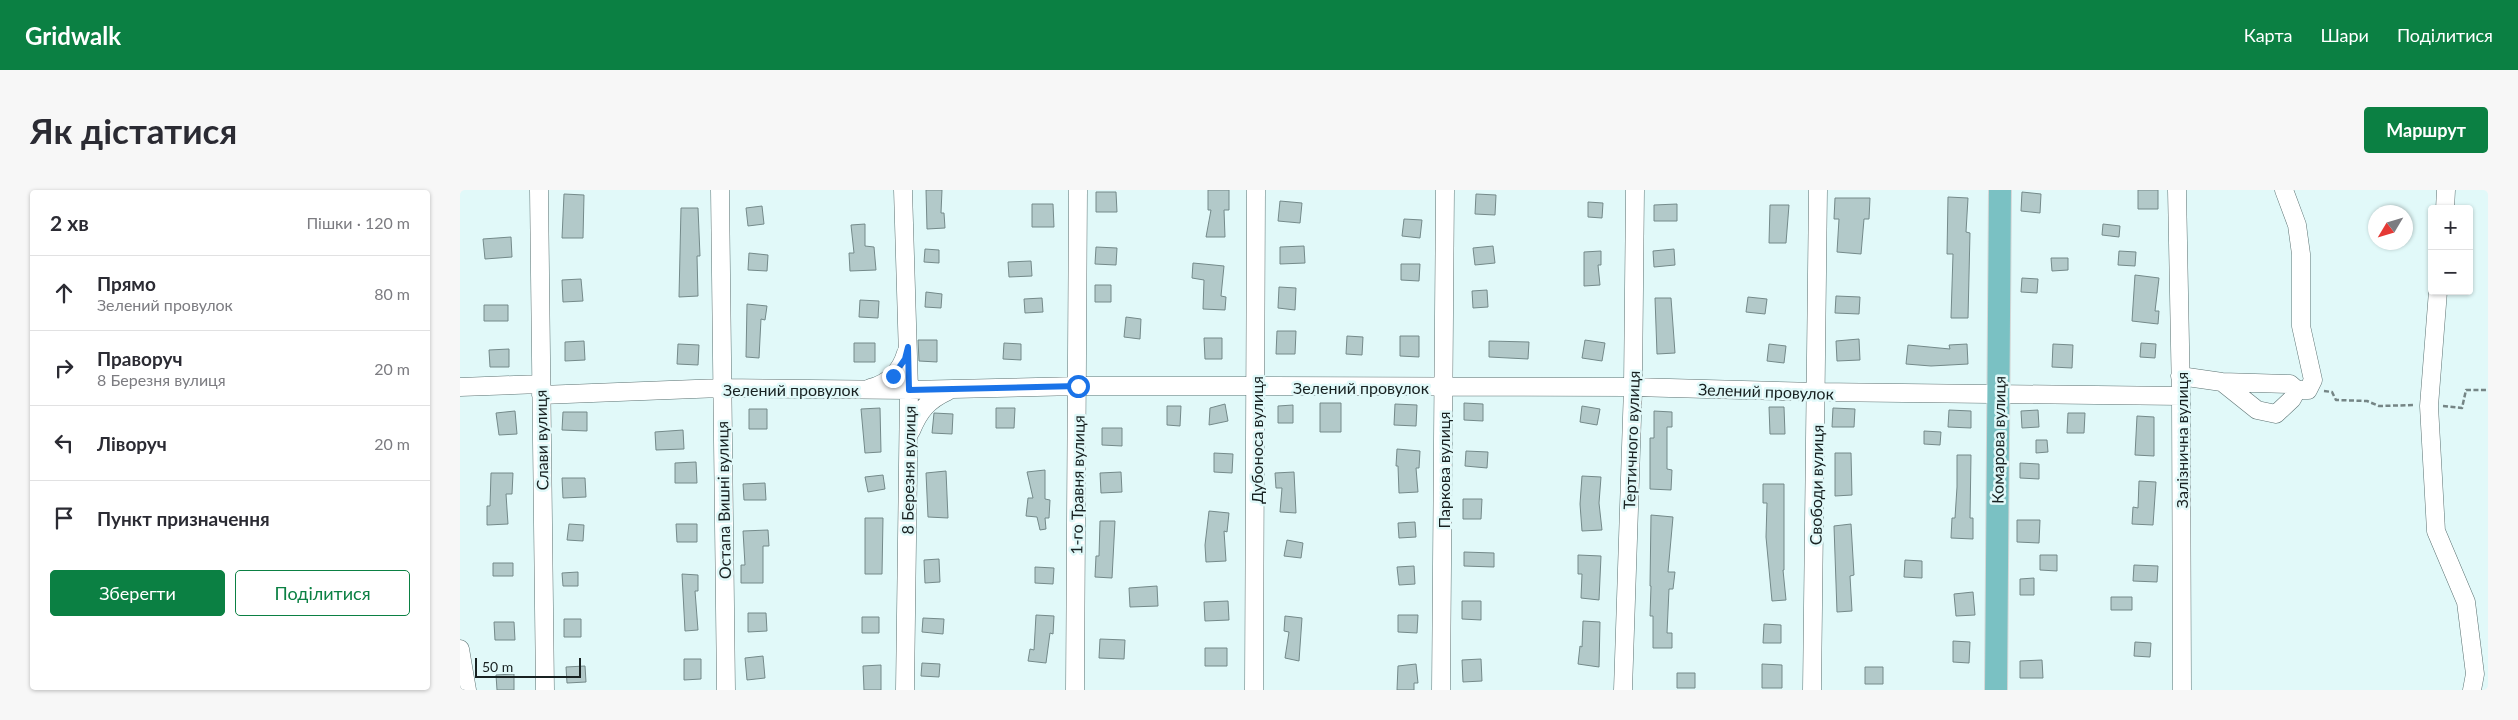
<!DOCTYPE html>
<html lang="uk">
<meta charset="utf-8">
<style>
:root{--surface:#fff;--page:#f7f7f7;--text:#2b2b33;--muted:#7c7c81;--line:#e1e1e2;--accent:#0b8043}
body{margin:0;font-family:Lato,sans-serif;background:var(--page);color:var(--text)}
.controls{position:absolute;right:15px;top:15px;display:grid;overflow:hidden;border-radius:5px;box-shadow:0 1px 4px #0004}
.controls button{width:45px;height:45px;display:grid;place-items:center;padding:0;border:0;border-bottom:1px solid var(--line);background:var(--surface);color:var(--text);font:25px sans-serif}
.compass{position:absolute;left:1908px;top:15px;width:45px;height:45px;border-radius:50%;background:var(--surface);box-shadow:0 1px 4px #0004;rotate:232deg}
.scale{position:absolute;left:15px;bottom:12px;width:106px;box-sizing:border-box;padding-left:5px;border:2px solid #182121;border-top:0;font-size:14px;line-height:18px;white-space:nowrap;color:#182121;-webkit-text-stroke:4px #e1f9f9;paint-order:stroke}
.stop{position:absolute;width:15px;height:15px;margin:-11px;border:4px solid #1a73e8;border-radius:50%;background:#fff}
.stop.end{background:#1a73e8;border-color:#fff;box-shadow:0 1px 5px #0008}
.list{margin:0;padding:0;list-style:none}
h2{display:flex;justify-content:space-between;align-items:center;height:65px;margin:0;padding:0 20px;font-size:21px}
h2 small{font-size:16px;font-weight:400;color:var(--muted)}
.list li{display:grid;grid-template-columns:32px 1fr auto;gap:15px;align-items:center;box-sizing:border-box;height:75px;padding:0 20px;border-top:1px solid var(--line)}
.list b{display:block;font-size:19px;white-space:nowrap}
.list p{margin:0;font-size:16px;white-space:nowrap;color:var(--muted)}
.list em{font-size:16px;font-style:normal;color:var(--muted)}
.actions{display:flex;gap:10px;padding:15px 20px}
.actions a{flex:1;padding:11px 0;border:1px solid var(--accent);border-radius:5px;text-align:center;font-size:18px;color:var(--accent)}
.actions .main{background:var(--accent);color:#fff}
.icon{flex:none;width:28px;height:28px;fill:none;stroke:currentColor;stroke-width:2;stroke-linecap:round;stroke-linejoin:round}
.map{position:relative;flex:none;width:2028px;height:500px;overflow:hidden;border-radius:5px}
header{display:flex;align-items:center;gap:30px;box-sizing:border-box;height:70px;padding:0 25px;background:var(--accent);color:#fff}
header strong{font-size:24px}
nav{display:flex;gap:28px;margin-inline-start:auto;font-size:18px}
.intro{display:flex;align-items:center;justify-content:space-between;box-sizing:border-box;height:120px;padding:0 30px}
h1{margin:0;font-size:35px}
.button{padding:12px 22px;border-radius:5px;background:var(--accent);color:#fff;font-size:18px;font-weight:700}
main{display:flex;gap:30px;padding:0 30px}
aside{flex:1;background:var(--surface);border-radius:5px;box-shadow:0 1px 4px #0004}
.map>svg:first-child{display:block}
.building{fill:#b2c9c9;stroke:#748a8a}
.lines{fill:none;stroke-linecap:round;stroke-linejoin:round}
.minor-casing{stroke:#5c7272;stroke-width:19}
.major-casing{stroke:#d5d7d7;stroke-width:24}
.path{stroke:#758585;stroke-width:2.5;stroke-dasharray:5 2.5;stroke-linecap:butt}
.minor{stroke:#fff;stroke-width:18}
.major{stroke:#7ac1c3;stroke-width:22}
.route{stroke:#1a73e8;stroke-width:6}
.labels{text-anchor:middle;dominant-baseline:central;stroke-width:5;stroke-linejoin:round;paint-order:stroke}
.street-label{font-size:16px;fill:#182121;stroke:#e1f9f9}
</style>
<header>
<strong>Gridwalk</strong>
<nav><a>Карта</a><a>Шари</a><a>Поділитися</a></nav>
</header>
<div class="intro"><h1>Як дістатися</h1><a class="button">Маршрут</a></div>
<main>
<aside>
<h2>2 хв<small>Пішки · 120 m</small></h2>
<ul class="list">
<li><svg class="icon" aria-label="ahead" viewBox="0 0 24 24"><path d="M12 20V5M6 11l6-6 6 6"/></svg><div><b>Прямо</b><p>Зелений провулок</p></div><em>80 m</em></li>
<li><svg class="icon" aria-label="right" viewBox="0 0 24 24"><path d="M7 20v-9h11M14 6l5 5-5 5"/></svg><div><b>Праворуч</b><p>8 Березня вулиця</p></div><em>20 m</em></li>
<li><svg class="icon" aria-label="left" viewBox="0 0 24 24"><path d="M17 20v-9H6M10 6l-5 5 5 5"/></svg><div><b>Ліворуч</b></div><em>20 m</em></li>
<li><svg class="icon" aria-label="arrive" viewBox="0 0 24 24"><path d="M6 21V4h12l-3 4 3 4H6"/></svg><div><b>Пункт призначення</b></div></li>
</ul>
<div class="actions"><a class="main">Зберегти</a><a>Поділитися</a></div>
</aside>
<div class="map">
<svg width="2028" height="500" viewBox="0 0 2028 500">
<rect width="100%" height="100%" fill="#e1f9f9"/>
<path class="building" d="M466,0H482L481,23H484L485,38L467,39Z
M748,0H769V20H764L765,47H746L751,20H748Z
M1678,0H1698V19H1678Z
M636,2H656L657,22H636Z
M1562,2L1581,4L1580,23L1561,21Z
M104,4L124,5L123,48H102Z
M1016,4L1036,5L1035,25L1015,24Z
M1488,7L1508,8L1506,42L1510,43L1508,128H1491L1493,64H1487Z
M1375,8H1410L1409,29H1404L1401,64L1377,62L1379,29H1374Z
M820,11L842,13L840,33L818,31Z
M1128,12L1143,13L1142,28L1128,27Z
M572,14H593L594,37H572Z
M1217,14V31H1194V15Z
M1310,15H1329L1326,53H1309Z
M302,16L304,34L288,36L286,18Z
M221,18H238L240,66H237L238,106L219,107Z
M944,29L962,30L960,48L942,46Z
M405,34V56L414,57L416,80L390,81L389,63H394L391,35Z
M1643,34L1660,36L1659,47L1642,45Z
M51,47L52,67L25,69L23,49Z
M844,56L845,73L820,74V57Z
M1033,56L1035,73L1015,75L1013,58Z
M636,57L657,58L656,75L635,74Z
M465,59L479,60V73L464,72Z
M1214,59L1215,75L1194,77L1193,61Z
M1141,61V75H1138L1140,95L1124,96V62Z
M1659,61L1676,62L1675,76L1658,75Z
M289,63L308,65L307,81L288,80Z
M1591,68H1608V80L1592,81Z
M571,71L572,86L549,87L548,72Z
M733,73L764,76L761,106L766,107L765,120L743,119L744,90L732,88Z
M941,74H960L959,91L941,90Z
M1675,85L1699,88L1695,121H1699L1698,134L1672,131Z
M1562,88L1578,89L1577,103L1561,102Z
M121,89L123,111L103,112L102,90Z
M635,95H651V112H635Z
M819,97L836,98L835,120L818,118Z
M1027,100L1028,117L1013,118L1012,101Z
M466,102L482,104L481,118L465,117Z
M1376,106L1400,107L1399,124L1375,123Z
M1288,107L1307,109L1305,124L1286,122Z
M582,108L583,122L565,123L564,109Z
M1195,108H1211L1215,163L1197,164Z
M400,110L419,111L418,128L399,127Z
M287,114L307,116L305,130L301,129L299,168L286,167Z
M24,115H48V131H24Z
M666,127L681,129L680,149L664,147Z
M817,141H836L835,164H816Z
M887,146L903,147L902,165L886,164Z
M940,146H959V167L940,166Z
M744,148H762V169H745Z
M1399,149L1400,170L1377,171L1376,151Z
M458,150H477V172L459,171Z
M1125,150L1145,153L1142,171L1122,168Z
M124,151L125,170L105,171V152Z
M1029,151L1069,152L1068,169L1029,167Z
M394,153H415V172H394Z
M544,153L561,154V170L543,169Z
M1681,153L1696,154L1695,168L1680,167Z
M218,154L239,155L238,175L217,174Z
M1309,154L1326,156L1324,173L1307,171Z
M1507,154L1508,174L1471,176L1446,174L1448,155L1490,159L1489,155Z
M1593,154L1613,155L1612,178L1592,177Z
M49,159V177H30L29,160Z
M860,213H881V242H860Z
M1004,213L1023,214V231L1004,230Z
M765,214L768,231L749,235L750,218Z
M935,214L957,215L956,236L934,235Z
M833,215V233H818V216Z
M707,216H721L720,236L707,235Z
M1122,216L1140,219L1137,235L1120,232Z
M1309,217H1324L1325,244H1310Z
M420,218L421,262L405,263L401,219Z
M536,218H555L554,238H536Z
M1373,218L1395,219L1394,237H1372Z
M289,219H307V239H289Z
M1489,220L1511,221V238L1488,237Z
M1578,220L1579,237L1562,238L1561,221Z
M55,221L57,244L39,245L36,223Z
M1194,221L1212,222V237H1207V279L1212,280L1211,300L1190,299V248H1194Z
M103,222H127V241L102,240Z
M474,223L493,224L492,244L472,243Z
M1608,223H1625L1624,243H1607Z
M1677,226L1694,227V266L1675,265Z
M642,238H662V256L642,255Z
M223,240L224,259L196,260L195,242Z
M1464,241L1481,242L1480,255L1464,254Z
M1576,250H1587L1588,262L1576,263Z
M937,259L960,261L959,278H956L958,302L939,303L938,276H936Z
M1006,261L1028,262L1027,278L1005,276Z
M754,263L773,264L772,283L754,282Z
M1375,263H1391L1392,305L1375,306Z
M1497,265H1511L1510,328H1513V349L1491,348L1492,328H1495L1497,297Z
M236,272L237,293H215V273Z
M1560,273L1579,274V289L1560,288Z
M585,280V309L590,310L589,328H585L586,339L580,340L577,327L566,326L568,308H573L567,282Z
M486,281L488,328L468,327L466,283Z
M661,282L662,302L641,303L640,283Z
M834,282L836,323L820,322L822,298H816L815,283Z
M31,283H53L52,304H46L48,334L27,335V316H30Z
M423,285L425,299L408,302L405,287Z
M1122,286L1141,287L1139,313L1142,340L1122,341L1120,314Z
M102,288H125L126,307L103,308Z
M1679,291L1696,292L1693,335L1672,334L1673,317L1678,318Z
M305,293L306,310H284L283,294Z
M1303,294H1324V380H1323L1326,410L1312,411L1306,347L1307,313H1303Z
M1003,309H1022L1021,329H1003Z
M749,321L769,323L767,342L764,341L766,371L746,372L745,355Z
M1191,325L1213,327L1208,382H1215L1213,399H1209L1207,443H1212V458H1193V426H1190L1191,396H1190Z
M405,328H423L422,384H405Z
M1557,330H1580L1579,353L1557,352Z
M640,331H655L652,388L635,387L636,366H639Z
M955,332L956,347L939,348L938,333Z
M109,334L124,335L123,351L107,350Z
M216,334H237V352H217Z
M1391,334L1394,385L1390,386L1392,421L1377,422L1374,336Z
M308,340L309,356H303V393H281V375H285L283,341Z
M827,350L843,353L841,368L824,366Z
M1004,362L1034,363V377L1004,376Z
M1118,365L1141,366L1139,410L1121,408L1122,384H1118Z
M1580,365H1597V381L1580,380Z
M479,369L480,392L465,393L464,370Z
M1445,370L1462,371V388L1444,387Z
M33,373H53V386H33Z
M1674,375L1698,376L1697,392L1673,391Z
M954,376L955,394L939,395L937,377Z
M575,377L594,378L593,394L575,393Z
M118,382V396H103L102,383Z
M222,384L238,385V401H235L238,440L225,441Z
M1574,388V405H1560V389Z
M697,396L698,416L670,417L669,398Z
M1513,402L1515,425L1496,426L1494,404Z
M1651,407H1672V420H1651Z
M768,411L769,430L745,431L744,412Z
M1002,411H1021V430L1002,429Z
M288,423H306L307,441L288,442Z
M576,425L594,426L593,444L590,443L586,473L568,471L570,459L574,460Z
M938,425H958L957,443L938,442Z
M825,426L842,428L839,471L825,468L829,442L824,441Z
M402,427H419V443H402Z
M463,428L484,429L483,444L462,442Z
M104,429H121V447H104Z
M1123,431L1140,432L1139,477L1118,474L1120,456L1122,457Z
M34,432H54L55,450H35Z
M1304,434L1321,435V453H1303Z
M640,449L665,450L664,469L639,468Z
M1493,451L1510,452L1509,473L1493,472Z
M1675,452L1691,453L1690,467L1674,466Z
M745,458H767V476H745Z
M303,466L305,488L287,490L285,468Z
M224,469H241V489L224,490Z
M1021,469L1022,491L1003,492L1002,470Z
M1582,470L1583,488H1560V471Z
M462,473L480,474L479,487L461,486Z
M956,474L958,493H954V500H937L938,476Z
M1302,474L1322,475V498H1302Z
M421,475V500H404L403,476Z
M125,476L126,492L107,493L106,477Z
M1405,477H1423V494H1405Z
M1217,483H1235V498H1217Z
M54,484V500H37L36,485Z"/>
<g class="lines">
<g class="minor-casing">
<path id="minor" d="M79,0L85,500
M260,0L266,500
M443,0L449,200L445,500
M1717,0L1721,206L1722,500
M1824,0L1837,35L1841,64V136L1853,190L1848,200H1837
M1985,19L1986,0
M1978,101L1969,216L1976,341L2006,412L2015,484L2012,500
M1720,186L1762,192L1830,194L1837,200L1832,209L1816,224L1797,220L1762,192
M0,197L80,194
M410,198C428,194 441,181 446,163
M81,205L261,198L449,200L618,196H797L1173,197L1357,202L1721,206
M451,241C459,221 468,210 488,201
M0,459L7,500
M615,500L618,0
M794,500L796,0
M981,500L985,0
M1163,500L1173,197L1175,0
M1352,500L1358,0"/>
</g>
<g class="major-casing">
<path id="major" d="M1536,500L1540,0"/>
</g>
<path class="path" d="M1864,201L1872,202L1876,210L1907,211L1919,216L1955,215
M1983,216L2002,218L2006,200H2028"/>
<use href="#minor" class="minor"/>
<use href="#major" class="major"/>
</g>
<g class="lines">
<path class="route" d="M433,186L445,169L448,157L449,200L618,196"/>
</g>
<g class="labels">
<g class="street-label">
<text x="901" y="197">Зелений провулок</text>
<text x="331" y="199">Зелений провулок</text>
<text transform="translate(1306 201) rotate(2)">Зелений провулок</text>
<text transform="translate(81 250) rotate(-91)">Слави вулиця</text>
<text transform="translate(796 250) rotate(-90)">Дубоноса вулиця</text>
<text transform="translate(1171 250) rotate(-88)">Тертичного вулиця</text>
<text transform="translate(1538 250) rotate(-89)">Комарова вулиця</text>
<text transform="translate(1721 250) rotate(-90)">Залізнична вулиця</text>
<text transform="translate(448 280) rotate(-89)">8 Березня вулиця</text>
<text transform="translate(983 280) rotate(-90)">Паркова вулиця</text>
<text transform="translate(617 295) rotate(-89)">1-го Травня вулиця</text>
<text transform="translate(1356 295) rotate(-89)">Свободи вулиця</text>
<text transform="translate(263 310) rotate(-91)">Остапа Вишні вулиця</text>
</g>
</g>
</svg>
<div class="controls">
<button>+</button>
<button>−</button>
</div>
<svg class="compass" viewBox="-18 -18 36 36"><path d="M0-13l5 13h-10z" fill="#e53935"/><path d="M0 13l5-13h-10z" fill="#7c7c81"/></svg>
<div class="scale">50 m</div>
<div class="stop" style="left:618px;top:196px"></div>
<div class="stop end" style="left:433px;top:186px"></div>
</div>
</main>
